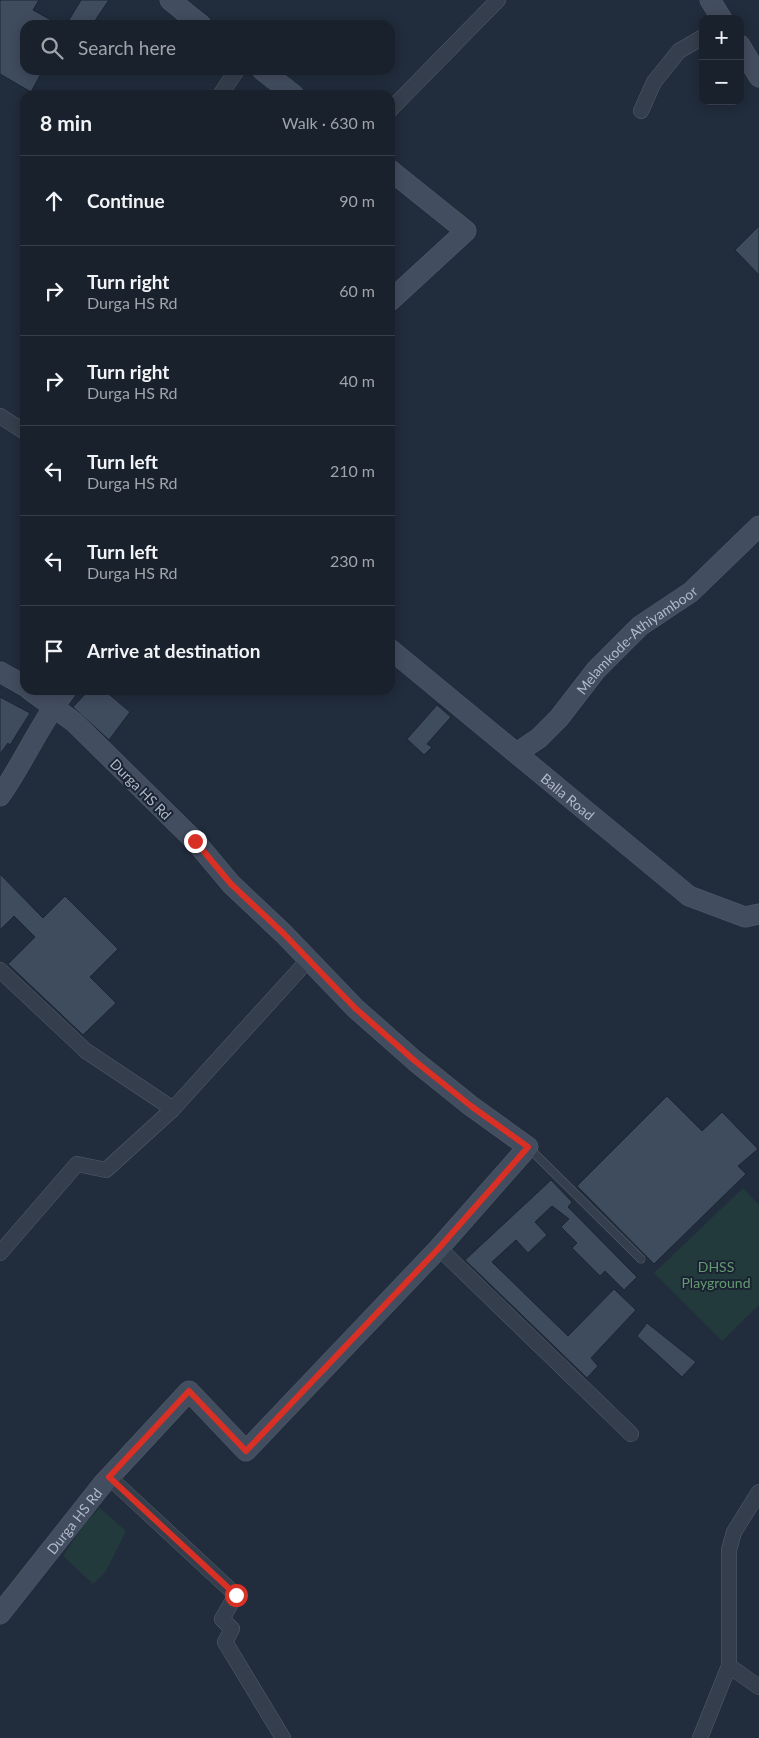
<!DOCTYPE html>
<meta charset="utf-8">
<style>
:root{--surface:#19212d;--page:#222935;--text:#f1f3f6;--muted:#9fa3aa;--line:#373e49}
body{margin:0;font-family:Lato,sans-serif;background:var(--page);color:var(--text)}
.controls{position:absolute;right:15px;top:15px;display:grid;overflow:hidden;border-radius:10px;box-shadow:0 2px 12px #0003}
.controls button{width:45px;height:45px;display:grid;place-items:center;padding:0;border:0;border-bottom:1px solid var(--line);background:var(--surface);color:var(--text);font:25px sans-serif}
.stop{position:absolute;width:15px;height:15px;margin:-11px;border:4px solid #d93025;border-radius:50%;background:#fff}
.stop.end{background:#d93025;border-color:#fff;box-shadow:0 1px 5px #0008}
.list{margin:0;padding:0;list-style:none}
h2{display:flex;justify-content:space-between;align-items:center;height:65px;margin:0;padding:0 20px;font-size:21px}
h2 small{font-size:16px;font-weight:400;color:var(--muted)}
.list li{display:grid;grid-template-columns:32px 1fr auto;gap:15px;align-items:center;box-sizing:border-box;height:90px;padding:0 20px;border-top:1px solid var(--line)}
.list b{display:block;font-size:19px;white-space:nowrap}
.list p{margin:0;font-size:16px;white-space:nowrap;color:var(--muted)}
.list em{font-size:16px;font-style:normal;color:var(--muted)}
.icon{flex:none;width:28px;height:28px;fill:none;stroke:currentColor;stroke-width:2;stroke-linecap:round;stroke-linejoin:round}
.map{position:relative;flex:none;width:759px;height:1738px;overflow:hidden}
.search{position:absolute;background:var(--surface);box-shadow:0 2px 12px #0003;left:20px;top:20px;width:375px;height:55px;display:flex;align-items:center;gap:12px;box-sizing:border-box;padding:0 18px;border-radius:15px;color:var(--muted);font-size:19px}
.panel{position:absolute;background:var(--surface);box-shadow:0 2px 12px #0003;left:20px;top:90px;width:375px;height:605px;border-radius:15px}
.map>svg:first-child{display:block}
.green{fill:#233a3d}
.building{fill:#3f4c5e;stroke:#1c2533}
.lines{fill:none;stroke-linecap:round;stroke-linejoin:round}
.lane-casing{stroke:#535c6a;stroke-width:9}
.street-casing{stroke:#535c6a;stroke-width:16}
.secondary-casing{stroke:#535c6a;stroke-width:21}
.lane{stroke:#353e4c;stroke-width:8}
.street{stroke:#353e4c;stroke-width:15}
.secondary{stroke:#424d5f;stroke-width:20}
.route{stroke:#d93025;stroke-width:6}
.labels{text-anchor:middle;dominant-baseline:central;stroke-width:4;stroke-linejoin:round;paint-order:stroke}
.street-label{font-size:14px;fill:#b0b9c8;stroke:#1a2331}
.park-label{font-size:14px;fill:#659b72;stroke:#1a2331}
</style>
<div class="map">
<svg width="759" height="1738" viewBox="0 0 759 1738">
<rect width="100%" height="100%" fill="#212c3c"/>
<path class="green" d="M743,1188L759,1205V1305L722,1341L654,1273Z
M100,1508L126,1531L106,1571L93,1584L63,1556L85,1523Z"/>
<path class="building" d="M0,0H39L33,10L60,25H25V70H43L31,92L0,74Z
M81,0H109L92,25H66Z
M759,226V275L735,250Z
M89,690H104L130,712L109,740L73,707Z
M0,697L30,713L10,745L8,743L0,754Z
M437,705L451,717L427,744L432,747L424,755L407,739Z
M0,874L43,918L65,896L118,949L90,977L116,1003L83,1035L8,964L35,937L14,916L0,930Z
M667,1096L702,1131L722,1112L758,1149L738,1166L746,1174L654,1264L577,1186Z
M551,1180L572,1202L568,1207L637,1277L624,1290L605,1271L600,1276L572,1248L577,1243L561,1227L569,1219L552,1206L535,1222L547,1235L528,1253L516,1240L492,1262L568,1336L614,1289L636,1310L591,1358L598,1366L587,1378L465,1260Z
M647,1323L696,1362L682,1377L637,1336Z"/>
<g class="lines">
<g class="lane-casing">
<path id="lane" d="M528,1147L641,1259"/>
</g>
<g class="street-casing">
<path id="street" d="M220,95L237,70
M390,110L498,0
M641,111L654,82L679,51L703,37
M0,416L25,432
M0,970L86,1051L173,1109
M439,1248L631,1434
M0,1253L77,1164L106,1170L173,1109L309,959
M109,1477L236,1595L222,1619L232,1629L225,1642L283,1738
M729,1666L759,1687
M700,1738L729,1666V1550L734,1532L759,1492"/>
</g>
<g class="secondary-casing">
<g id="secondary">
<path d="M170,0L201,25"/>
<path d="M710,0L722,19"/>
<path d="M740,45L759,77"/>
<path d="M262,70L294,95"/>
<path d="M390,170L466,231L390,301"/>
<path id="s1" d="M390,649L689,896L745,917L759,914"/>
<path d="M0,672L25,686"/>
<path id="s2" d="M517,753L539,738L559,718L596,670L640,626L691,592L759,526"/>
<path d="M0,796C24,762 40,723 66,690"/>
<path id="s3" d="M0,1614L102,1485L189,1391L246,1451L439,1248L528,1147L471,1106L415,1061L355,1008L284,934L231,884L195,841L74,722L30,690"/>
</g>
</g>
<use href="#lane" class="lane"/>
<use href="#street" class="street"/>
<use href="#secondary" class="secondary"/>
</g>
<g class="lines">
<path class="route" d="M195,841L231,884L284,934L355,1008L415,1061L471,1106L528,1147L439,1248L246,1451L189,1391L109,1477L236,1595"/>
</g>
<g class="labels">
<g class="street-label">
<text stroke="none"><textPath href="#s2" startOffset="166">Melamkode-Athiyamboor</textPath></text>
<text transform="translate(141 789) rotate(45)">Durga HS Rd</text>
<text stroke="none"><textPath href="#s1" startOffset="231">Balla Road</textPath></text>
<text stroke="none"><textPath href="#s3" startOffset="119">Durga HS Rd</textPath></text>
</g>
<g class="park-label">
<text x="716" y="1266">DHSS<tspan x="716" dy="16">Playground</tspan></text>
</g>
</g>
</svg>
<div class="controls">
<button>+</button>
<button>−</button>
</div>
<div class="stop" style="left:236px;top:1595px"></div>
<div class="stop end" style="left:195px;top:841px"></div>
<div class="search"><svg class="icon" aria-label="search" viewBox="0 0 24 24"><circle cx="10" cy="10" r="6"/><path d="M15 15l6 6"/></svg>Search here</div>
<section class="panel">
<h2>8 min<small>Walk · 630 m</small></h2>
<ul class="list">
<li><svg class="icon" aria-label="ahead" viewBox="0 0 24 24"><path d="M12 20V5M6 11l6-6 6 6"/></svg><div><b>Continue</b></div><em>90 m</em></li>
<li><svg class="icon" aria-label="right" viewBox="0 0 24 24"><path d="M7 20v-9h11M14 6l5 5-5 5"/></svg><div><b>Turn right</b><p>Durga HS Rd</p></div><em>60 m</em></li>
<li><svg class="icon" aria-label="right" viewBox="0 0 24 24"><path d="M7 20v-9h11M14 6l5 5-5 5"/></svg><div><b>Turn right</b><p>Durga HS Rd</p></div><em>40 m</em></li>
<li><svg class="icon" aria-label="left" viewBox="0 0 24 24"><path d="M17 20v-9H6M10 6l-5 5 5 5"/></svg><div><b>Turn left</b><p>Durga HS Rd</p></div><em>210 m</em></li>
<li><svg class="icon" aria-label="left" viewBox="0 0 24 24"><path d="M17 20v-9H6M10 6l-5 5 5 5"/></svg><div><b>Turn left</b><p>Durga HS Rd</p></div><em>230 m</em></li>
<li><svg class="icon" aria-label="arrive" viewBox="0 0 24 24"><path d="M6 21V4h12l-3 4 3 4H6"/></svg><div><b>Arrive at destination</b></div></li>
</ul>
</section>
</div>
